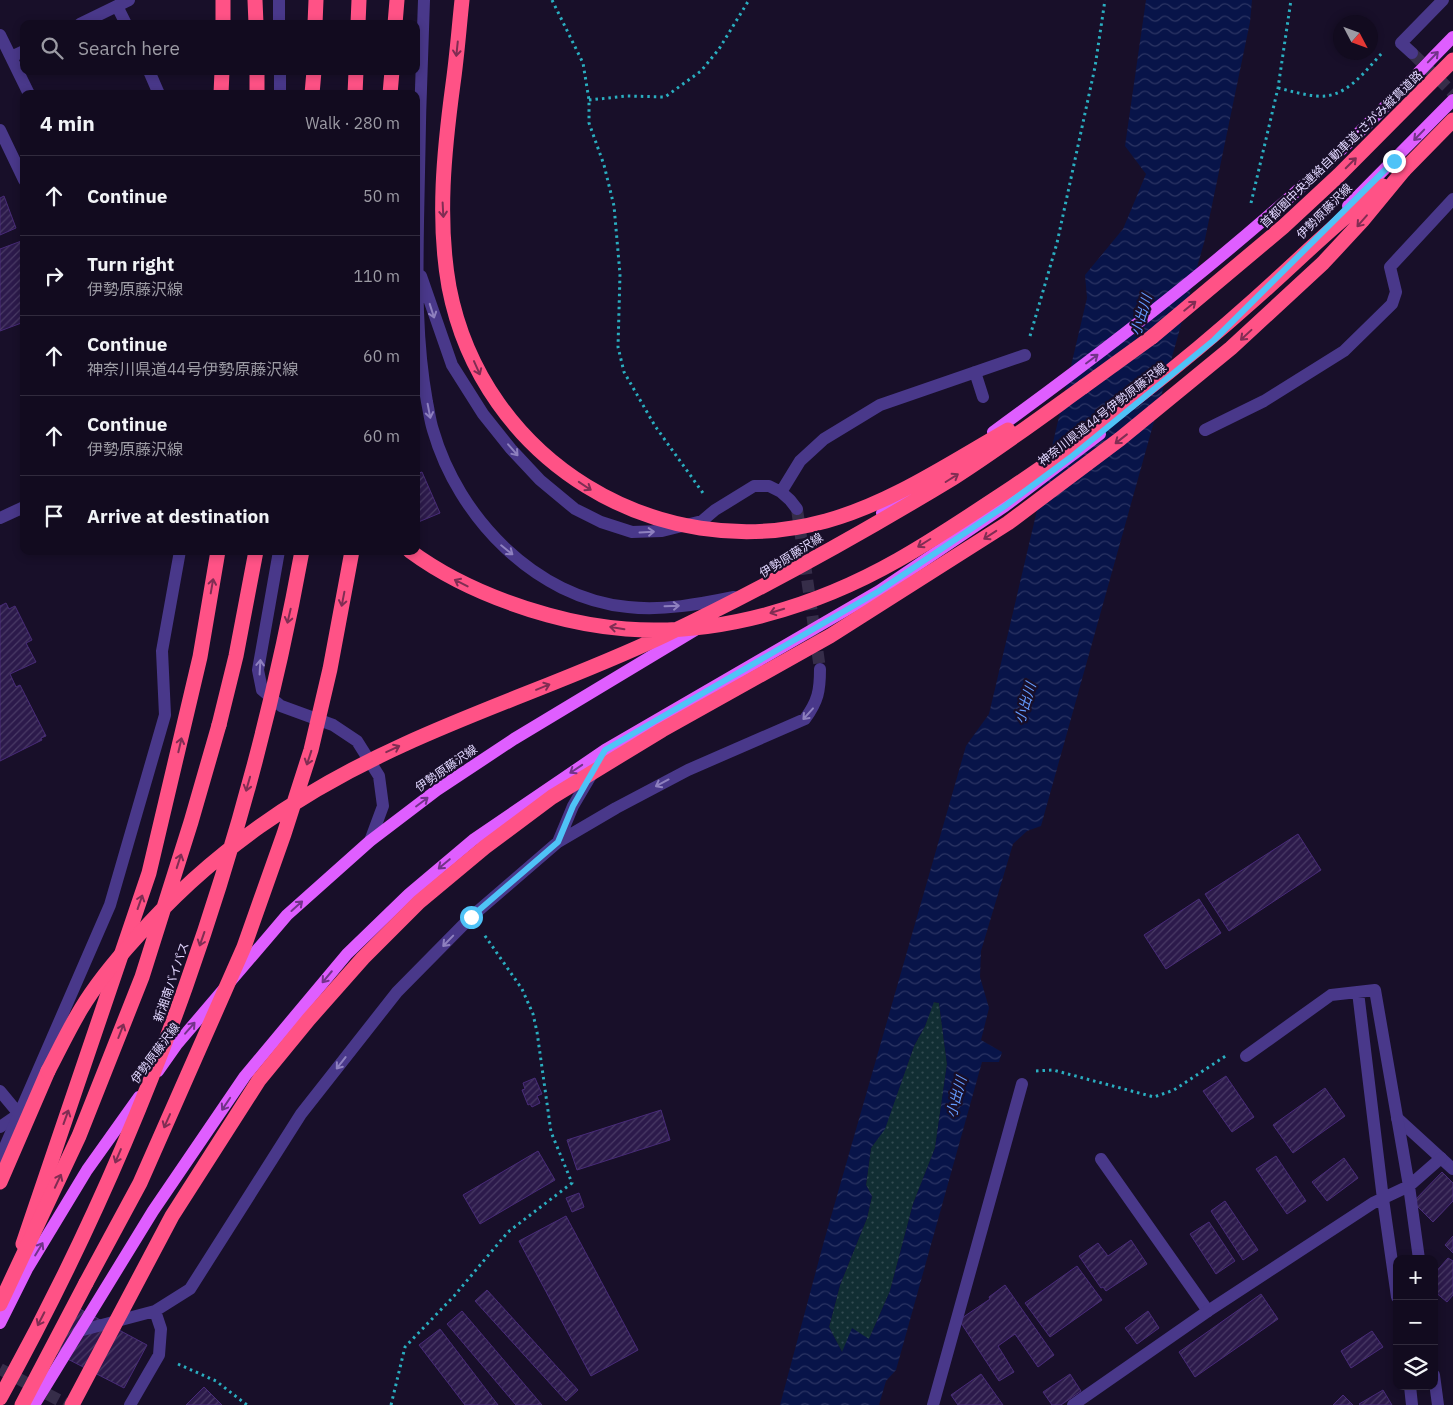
<!DOCTYPE html>
<meta charset="utf-8">
<style>
:root{--surface:#120b1f;--page:#1b1428;--text:#f1f3f6;--muted:#9c9ba4;--line:#312b3d}
body{margin:0;font-family:"IBM Plex Sans","Noto Sans JP",sans-serif;background:var(--page);color:var(--text)}
.controls{position:absolute;right:15px;bottom:15px;display:grid;overflow:hidden;border-radius:10px;box-shadow:0 2px 8px #0003}
.controls button{width:45px;height:45px;display:grid;place-items:center;padding:0;border:0;border-bottom:1px solid var(--line);background:var(--surface);color:var(--text);font:25px sans-serif}
.compass{position:absolute;left:1333px;top:15px;width:45px;height:45px;border-radius:50%;background:var(--surface);box-shadow:0 2px 8px #0003;rotate:131deg}
.stop{position:absolute;width:15px;height:15px;margin:-11px;border:4px solid #4fc3f7;border-radius:50%;background:#fff}
.stop.end{background:#4fc3f7;border-color:#fff;box-shadow:0 1px 5px #0008}
.list{margin:0;padding:0;list-style:none}
h2{display:flex;justify-content:space-between;align-items:center;height:65px;margin:0;padding:0 20px;font-size:21px}
h2 small{font-size:16px;font-weight:400;color:var(--muted)}
.list li{display:grid;grid-template-columns:32px 1fr auto;gap:15px;align-items:center;box-sizing:border-box;height:80px;padding:0 20px;border-top:1px solid var(--line)}
.list b{display:block;font-size:19px;white-space:nowrap}
.list p{margin:0;font-size:16px;white-space:nowrap;color:var(--muted)}
.list em{font-size:16px;font-style:normal;color:var(--muted)}
.icon{flex:none;width:28px;height:28px;fill:none;stroke:currentColor;stroke-width:2;stroke-linecap:round;stroke-linejoin:round}
.map{position:relative;flex:none;width:1453px;height:1405px;overflow:hidden}
.search{position:absolute;background:var(--surface);box-shadow:0 2px 8px #0003;left:20px;top:20px;width:400px;height:55px;display:flex;align-items:center;gap:12px;box-sizing:border-box;padding:0 18px;border-radius:10px;color:var(--muted);font-size:19px}
.panel{position:absolute;background:var(--surface);box-shadow:0 2px 8px #0003;left:20px;top:90px;width:400px;height:465px;border-radius:10px}
.map>svg:first-child{display:block}
.grass{fill:url(#grass-dots)}
.water{fill:url(#water-waves);fill-rule:evenodd}
.building{fill:url(#building-hatch);stroke:#482b78}
.lines{fill:none;stroke-linecap:round;stroke-linejoin:round}
.street-tunnel{stroke:#362d49;stroke-width:12;stroke-dasharray:12 6;stroke-linecap:butt}
.path{stroke:#2aaec0;stroke-width:3;stroke-dasharray:2.5 4;stroke-linecap:butt}
.lane{stroke:#49388a;stroke-width:12}
.street{stroke:#49388a;stroke-width:12}
.primary{stroke:#df5eff;stroke-width:12}
.highway{stroke:#ff5286;stroke-width:15}
.highway-bridge{stroke:#ff5286;stroke-width:15}
.oneway{stroke:#802d53}
.oneway2{stroke:#723389}
.oneway3{stroke:#8e80bf}
.route{stroke:#4fc3f7;stroke-width:6}
.labels{text-anchor:middle;dominant-baseline:central;stroke-width:4.5;stroke-linejoin:round;paint-order:stroke}
.street-label{font-size:12px;fill:#e2d7ff;stroke:#180f29}
.water-label{font-size:14px;font-style:italic;fill:#659cff;stroke:#180f29}
</style>
<div class="map">
<svg width="1453" height="1405" viewBox="0 0 1453 1405">
<defs>
<pattern id="grass-dots" width="8" height="8" patternUnits="userSpaceOnUse" patternTransform="scale(1.25)"><rect width="8" height="8" fill="#112e33"/><path d="M2 2h.1M6 6h.1" fill="none" stroke="#334c52" stroke-width="1.8" stroke-linecap="round"/></pattern>
<pattern id="water-waves" width="16" height="10" patternUnits="userSpaceOnUse" patternTransform="scale(1.25)"><rect width="16" height="10" fill="#081449"/><path d="M0 5q4-4 8 0t8 0" fill="none" stroke="#2c3564"/></pattern>
<pattern id="building-hatch" width="6" height="6" patternUnits="userSpaceOnUse" patternTransform="scale(1.25)"><rect width="6" height="6" fill="#2c1a4b"/><path d="M-1 1l2-2M0 6l6-6M5 7l2-2" fill="none" stroke="#4a3b66"/></pattern>
</defs>
<rect width="100%" height="100%" fill="#180f29"/>
<path class="grass" d="M933,1002L939,1003L947,1064L935,1148L913,1204L890,1291L869,1339L842,1352L829,1327L840,1285L867,1218L872,1196L866,1185L871,1148L885,1128L914,1046L925,1026Z"/>
<path class="water" d="M1146,0H1252L1250,22L1205,239L1041,826L1027,831L1013,844L981,951L980,977L989,1008L981,1040L1002,1052L999,1062H982L896,1370L886,1381L879,1405H780L824,1241L966,746L989,714L1087,298L1085,275L1123,229L1146,174L1125,146ZM934,1002L939,1003L947,1064L935,1148L913,1204L890,1291L869,1339L852,1328L842,1352L829,1327L840,1285L867,1218L872,1196L866,1185L871,1148L885,1129L914,1046L925,1026Z"/>
<path class="building" d="M4,196L16,228L0,235V198Z
M24,240V322L0,331V249Z
M422,472L440,513L416,523V474Z
M6,603L9,609L15,606L32,640L26,643L36,662L10,674L16,687L20,685L46,736L41,738L42,740L0,761V606Z
M1298,834L1321,870L1229,931L1205,894Z
M1199,899L1221,933L1166,969L1144,935Z
M1226,1076L1254,1117L1232,1132L1203,1091Z
M535,1078L542,1094L537,1096L540,1103L532,1107L530,1104L528,1105L522,1090L525,1089L523,1083Z
M1325,1088L1345,1116L1293,1153L1273,1125Z
M661,1110L670,1140L577,1170L567,1140Z
M538,1151L555,1180L480,1224L463,1195Z
M1276,1156L1306,1201L1287,1214L1256,1169Z
M1344,1158L1358,1178L1327,1201L1312,1182Z
M1442,1172L1453,1183V1201L1433,1222L1413,1202Z
M579,1193L584,1207L572,1212L566,1198Z
M1225,1201L1258,1250L1243,1260L1211,1211Z
M566,1216L638,1350L591,1376L519,1241Z
M1209,1222L1235,1261L1216,1274L1190,1234Z
M1453,1236V1253L1445,1245Z
M1131,1240L1147,1264L1106,1291L1103,1287L1101,1288L1079,1256L1098,1243L1108,1256Z
M1448,1258L1453,1261V1295L1447,1302L1434,1291V1274Z
M1077,1266L1102,1300L1050,1337L1025,1303Z
M1005,1285L1054,1355L1038,1367L1015,1334L998,1346L1014,1372L999,1381L959,1320L990,1299L989,1297Z
M487,1290L578,1390L566,1401L475,1301Z
M1261,1294L1278,1319L1195,1377L1179,1352Z
M78,1308L147,1345L124,1388L54,1352Z
M462,1311L542,1405H516L447,1324Z
M1148,1311L1159,1328L1137,1344L1125,1328Z
M440,1329L498,1405H465L419,1345Z
M1372,1331L1383,1347L1351,1368L1341,1351Z
M981,1374L1003,1405H958L951,1395Z
M1070,1374L1081,1391L1061,1405H1052L1043,1392Z
M204,1387L222,1405H186Z
M1383,1390L1392,1405H1360L1359,1404Z
M1343,1395L1353,1405H1333Z"/>
<g class="lines">
<path class="street-tunnel" d="M1412,53L1453,93
M797,509L820,669
M0,1369L68,1405"/>
<path class="path" d="M552,0L583,63L589,100V123L604,165L614,206L620,274L618,347L624,372L655,426L703,493
M1278,88C1291,91 1304,95 1317,96C1346,99 1365,71 1383,52
M589,100L627,96L665,97L701,71L719,49L749,0
M1251,203L1278,88L1291,0
M1030,336L1057,243L1095,67L1105,0
M1036,1071L1053,1070L1154,1097L1174,1090L1227,1055
M178,1364L216,1381L247,1405
M391,1405L405,1347L454,1296L508,1232L572,1183L551,1132L537,1032L533,1014L522,989L483,933"/>
<path class="lane" d="M117,6L126,24
M80,24L129,0
M0,35L29,94
M11,57L24,51
M149,71L159,94
M0,130L24,180
M0,518L24,507
M1397,1118L1453,1169
M0,1127L19,1114
M1101,1159L1208,1311"/>
<path class="street" d="M279,0V24
M424,0C421,74 419,148 418,222C417,282 416,342 427,402C429,411 430,421 433,430C458,517 535,598 628,607C663,611 700,604 734,597
M1412,53L1401,43L1443,0
M280,71V94
M421,276L452,365L483,414L511,449L540,480L575,509L601,522L632,532L662,531L702,521L715,510L754,486H769L781,492L790,500L797,509
M975,372L983,397
M1205,430L1264,401L1344,351L1392,304L1396,292L1390,267L1453,199
M781,492L800,461L824,439L880,405L1025,355
M279,551L258,670L262,690L281,706L333,725L357,741L379,776L383,806L370,841
M558,842L573,806L593,772
M1358,992L1383,1199L1397,1297
M1246,1056L1331,995L1375,990L1409,1186L1419,1259
M0,1091L19,1114
M0,1158L110,905L165,715L162,651L180,551
M79,1331L155,1311L190,1289L301,1114L397,992L471,917L558,842L616,808L688,770L805,719C818,701 820,691 820,669
M1434,1375L1438,1405
M1410,1386L1412,1405
M130,1405L159,1355L161,1329L155,1311
M933,1405L1022,1084
M1073,1405L1208,1311L1373,1203L1409,1186L1441,1158"/>
<path class="primary" d="M1348,206L1453,100
M993,432C1102,353 1208,271 1308,181C1358,136 1405,86 1453,37
M882,513L915,490
M158,1071L177,1044L287,915L370,841L437,790L514,739L700,627
M0,1323L27,1269L87,1170L139,1097
M34,1405L153,1211L245,1076L347,954L409,894L473,840L605,750L879,591L1005,506L1100,434"/>
<path class="highway" d="M255,0L256,24
M223,24V0
M315,24L316,0
M358,24L359,0
M395,24L397,0
M257,71V94
M221,94L222,71
M312,94L314,71
M355,94L356,71
M390,94L392,71
M1404,170L1453,120
M1083,387L1152,337
M219,725L236,656L256,551
M0,1182L48,1071
M23,1244L149,873L200,657L218,551
M22,1405L86,1283"/>
<path class="highway-bridge" d="M462,0C459,28 457,56 453,84C444,151 437,220 449,287C482,460 657,567 826,521C891,503 950,463 1008,430
M1152,337L1283,227L1339,175L1453,60
M410,551C452,582 498,601 548,615C573,622 600,627 626,629C720,636 817,606 898,560C937,538 975,512 1013,487C1098,430 1179,367 1255,299C1298,261 1337,221 1383,186
M48,1071C59,1050 69,1029 81,1009C96,984 115,961 135,939C211,852 301,791 405,744C490,705 579,676 663,636C762,589 859,535 953,478C997,450 1040,418 1083,387
M86,1283L140,1183L244,947L284,834L311,750L330,669L352,551
M0,1304L79,1136L142,977L191,822L219,725
M0,1398C146,1135 248,847 302,551
M72,1405L172,1216L259,1080L309,1019L363,958L419,902L485,847L552,797L662,730L830,636L1008,523L1120,439L1231,348L1323,263L1362,221L1404,170"/>
</g>
<defs><path id="oneway-shaft" d="M-6 0H5M1.5-3L5.5 0L1.5 3" fill="none" stroke-width="1.6" stroke-linecap="round" stroke-linejoin="round" transform="scale(1.25)"/></defs>
<g class="oneway">
<use href="#oneway-shaft" transform="translate(457 49) rotate(96)"/>
<use href="#oneway-shaft" transform="translate(1351 163) rotate(-45)"/>
<use href="#oneway-shaft" transform="translate(443 210) rotate(87)"/>
<use href="#oneway-shaft" transform="translate(1362 221) rotate(131)"/>
<use href="#oneway-shaft" transform="translate(1190 306) rotate(-39)"/>
<use href="#oneway-shaft" transform="translate(1246 335) rotate(137)"/>
<use href="#oneway-shaft" transform="translate(477 368) rotate(66)"/>
<use href="#oneway-shaft" transform="translate(1121 439) rotate(142)"/>
<use href="#oneway-shaft" transform="translate(952 478) rotate(-32)"/>
<use href="#oneway-shaft" transform="translate(585 486) rotate(34)"/>
<use href="#oneway-shaft" transform="translate(990 535) rotate(147)"/>
<use href="#oneway-shaft" transform="translate(924 543) rotate(148)"/>
<use href="#oneway-shaft" transform="translate(461 583) rotate(-153)"/>
<use href="#oneway-shaft" transform="translate(212 586) rotate(-80)"/>
<use href="#oneway-shaft" transform="translate(343 599) rotate(101)"/>
<use href="#oneway-shaft" transform="translate(777 611) rotate(163)"/>
<use href="#oneway-shaft" transform="translate(289 616) rotate(103)"/>
<use href="#oneway-shaft" transform="translate(617 628) rotate(-171)"/>
<use href="#oneway-shaft" transform="translate(543 687) rotate(-22)"/>
<use href="#oneway-shaft" transform="translate(180 745) rotate(-77)"/>
<use href="#oneway-shaft" transform="translate(393 749) rotate(-25)"/>
<use href="#oneway-shaft" transform="translate(309 758) rotate(108)"/>
<use href="#oneway-shaft" transform="translate(248 784) rotate(106)"/>
<use href="#oneway-shaft" transform="translate(179 861) rotate(-72)"/>
<use href="#oneway-shaft" transform="translate(140 902) rotate(-71)"/>
<use href="#oneway-shaft" transform="translate(202 939) rotate(109)"/>
<use href="#oneway-shaft" transform="translate(121 1031) rotate(-69)"/>
<use href="#oneway-shaft" transform="translate(66 1117) rotate(-70)"/>
<use href="#oneway-shaft" transform="translate(167 1121) rotate(114)"/>
<use href="#oneway-shaft" transform="translate(118 1156) rotate(113)"/>
<use href="#oneway-shaft" transform="translate(58 1181) rotate(-65)"/>
<use href="#oneway-shaft" transform="translate(41 1319) rotate(117)"/>
</g>
<g class="oneway2">
<use href="#oneway-shaft" transform="translate(1433 57) rotate(-46)"/>
<use href="#oneway-shaft" transform="translate(1419 135) rotate(134)"/>
<use href="#oneway-shaft" transform="translate(1092 359) rotate(-37)"/>
<use href="#oneway-shaft" transform="translate(576 769) rotate(146)"/>
<use href="#oneway-shaft" transform="translate(422 802) rotate(-37)"/>
<use href="#oneway-shaft" transform="translate(444 864) rotate(140)"/>
<use href="#oneway-shaft" transform="translate(297 906) rotate(-42)"/>
<use href="#oneway-shaft" transform="translate(327 977) rotate(130)"/>
<use href="#oneway-shaft" transform="translate(190 1028) rotate(-49)"/>
<use href="#oneway-shaft" transform="translate(226 1104) rotate(124)"/>
<use href="#oneway-shaft" transform="translate(39 1249) rotate(-59)"/>
</g>
<g class="oneway3">
<use href="#oneway-shaft" transform="translate(432 311) rotate(72)"/>
<use href="#oneway-shaft" transform="translate(429 411) rotate(79)"/>
<use href="#oneway-shaft" transform="translate(513 450) rotate(49)"/>
<use href="#oneway-shaft" transform="translate(647 532) rotate(-3)"/>
<use href="#oneway-shaft" transform="translate(507 550) rotate(39)"/>
<use href="#oneway-shaft" transform="translate(672 606) rotate(-2)"/>
<use href="#oneway-shaft" transform="translate(260 667) rotate(-87)"/>
<use href="#oneway-shaft" transform="translate(808 714) rotate(132)"/>
<use href="#oneway-shaft" transform="translate(662 783) rotate(152)"/>
<use href="#oneway-shaft" transform="translate(448 941) rotate(134)"/>
<use href="#oneway-shaft" transform="translate(341 1063) rotate(128)"/>
</g>
<g class="lines">
<path class="route" d="M471,917L558,842L573,806L605,750L879,591L1005,506L1071,457L1214,340L1394,161"/>
</g>
<g class="labels">
<g class="street-label">
<text transform="translate(1341 149) rotate(-44)">首都圏中央連絡自動車道;さがみ縦貫道路</text>
<text transform="translate(1324 211) rotate(-45)">伊勢原藤沢線</text>
<text transform="translate(1102 414) rotate(-38)">神奈川県道44号伊勢原藤沢線</text>
<text transform="translate(791 555) rotate(-32)">伊勢原藤沢線</text>
<text transform="translate(446 768) rotate(-35)">伊勢原藤沢線</text>
<text transform="translate(171 982) rotate(-71)">新湘南バイパス</text>
<text transform="translate(155 1053) rotate(-53)">伊勢原藤沢線</text>
</g>
<g class="water-label">
<text transform="translate(1141 315) rotate(-73)">小出川</text>
<text transform="translate(1025 703) rotate(-73)">小出川</text>
<text transform="translate(956 1097) rotate(-75)">小出川</text>
</g>
</g>
</svg>
<div class="controls">
<button>+</button>
<button>−</button>
<button><svg class="icon" aria-label="layers" viewBox="0 0 24 24"><path d="M12 4l9 5-9 5-9-5zM3 14l9 5 9-5"/></svg></button>
</div>
<svg class="compass" viewBox="-18 -18 36 36"><path d="M0-13l5 13h-10z" fill="#e53935"/><path d="M0 13l5-13h-10z" fill="#9c9ba4"/></svg>
<div class="stop" style="left:471px;top:917px"></div>
<div class="stop end" style="left:1394px;top:161px"></div>
<div class="search"><svg class="icon" aria-label="search" viewBox="0 0 24 24"><circle cx="10" cy="10" r="6"/><path d="M15 15l6 6"/></svg>Search here</div>
<section class="panel">
<h2>4 min<small>Walk · 280 m</small></h2>
<ul class="list">
<li><svg class="icon" aria-label="ahead" viewBox="0 0 24 24"><path d="M12 20V5M6 11l6-6 6 6"/></svg><div><b>Continue</b></div><em>50 m</em></li>
<li><svg class="icon" aria-label="right" viewBox="0 0 24 24"><path d="M7 20v-9h11M14 6l5 5-5 5"/></svg><div><b>Turn right</b><p>伊勢原藤沢線</p></div><em>110 m</em></li>
<li><svg class="icon" aria-label="ahead" viewBox="0 0 24 24"><path d="M12 20V5M6 11l6-6 6 6"/></svg><div><b>Continue</b><p>神奈川県道44号伊勢原藤沢線</p></div><em>60 m</em></li>
<li><svg class="icon" aria-label="ahead" viewBox="0 0 24 24"><path d="M12 20V5M6 11l6-6 6 6"/></svg><div><b>Continue</b><p>伊勢原藤沢線</p></div><em>60 m</em></li>
<li><svg class="icon" aria-label="arrive" viewBox="0 0 24 24"><path d="M6 21V4h12l-3 4 3 4H6"/></svg><div><b>Arrive at destination</b></div></li>
</ul>
</section>
</div>
